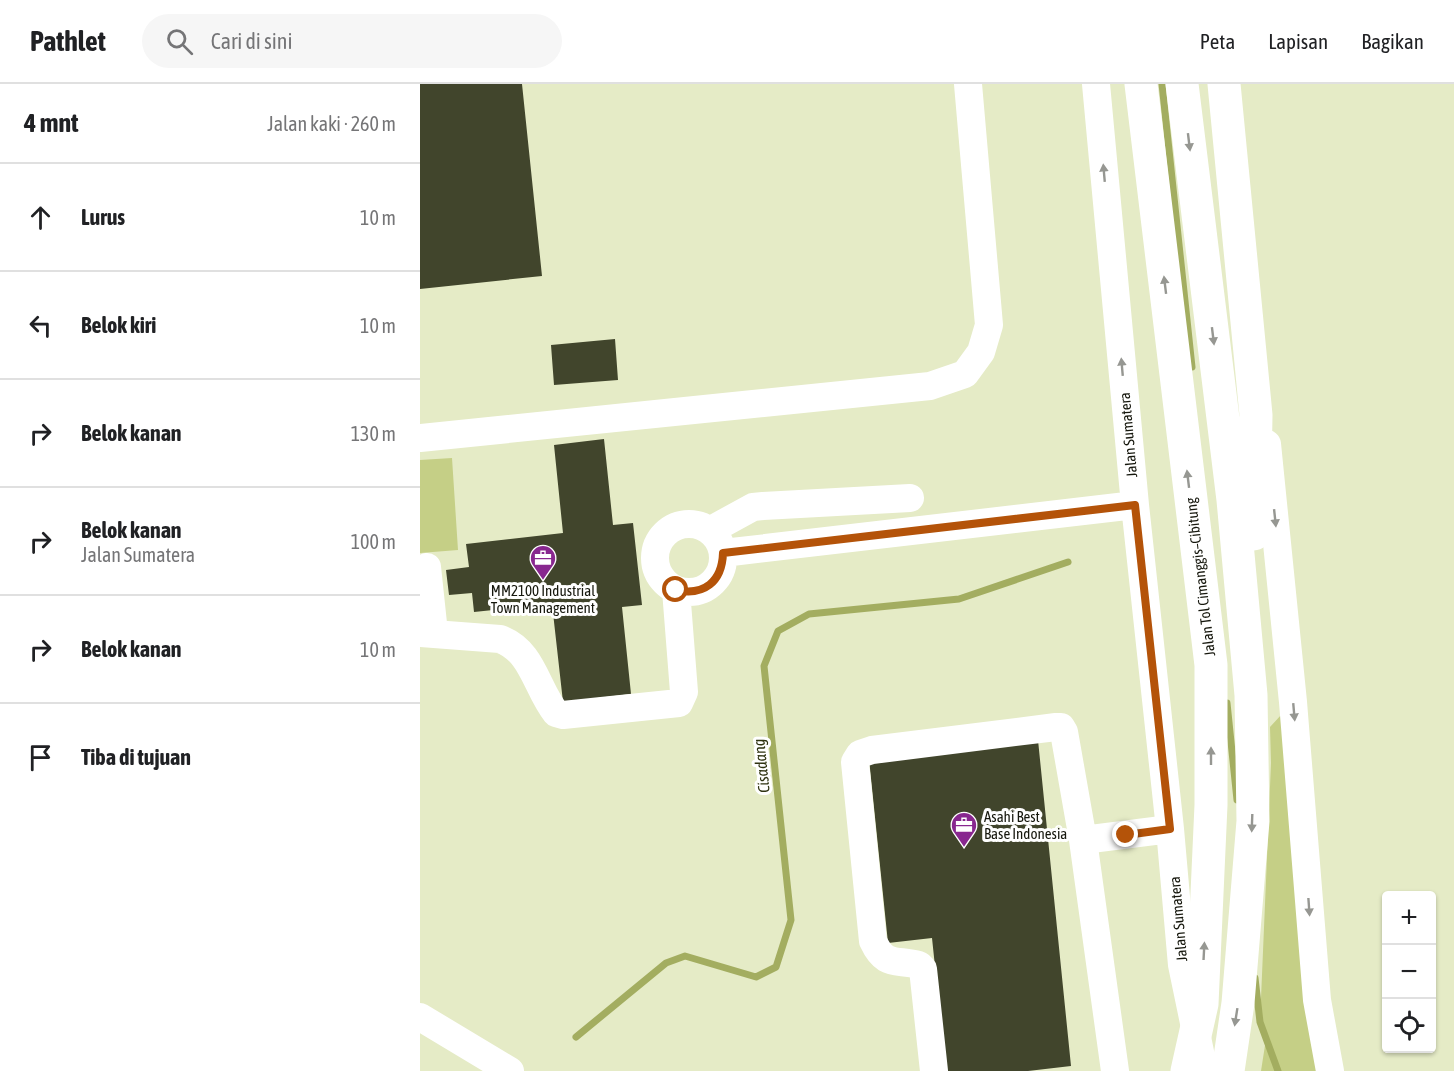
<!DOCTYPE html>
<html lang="id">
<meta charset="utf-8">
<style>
:root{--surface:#fff;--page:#f6f6f6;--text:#202124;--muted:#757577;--line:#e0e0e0}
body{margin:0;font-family:"Asap Condensed",sans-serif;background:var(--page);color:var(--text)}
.controls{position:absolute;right:18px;bottom:18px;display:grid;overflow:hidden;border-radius:6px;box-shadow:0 2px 4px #0004}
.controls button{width:54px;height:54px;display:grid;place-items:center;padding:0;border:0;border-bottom:2px solid var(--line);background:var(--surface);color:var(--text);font:30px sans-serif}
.stop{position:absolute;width:18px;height:18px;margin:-14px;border:4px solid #b45309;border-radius:50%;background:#fff}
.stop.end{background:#b45309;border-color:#fff;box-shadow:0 2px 6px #0008}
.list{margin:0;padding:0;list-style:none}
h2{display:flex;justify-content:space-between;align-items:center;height:78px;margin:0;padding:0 24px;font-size:26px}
h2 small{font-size:20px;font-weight:400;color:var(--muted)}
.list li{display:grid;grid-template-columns:39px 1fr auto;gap:18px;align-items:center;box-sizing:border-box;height:108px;padding:0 24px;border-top:2px solid var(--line)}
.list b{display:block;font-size:22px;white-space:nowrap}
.list p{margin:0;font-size:20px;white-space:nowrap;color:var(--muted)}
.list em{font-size:20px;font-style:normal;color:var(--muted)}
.icon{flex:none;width:33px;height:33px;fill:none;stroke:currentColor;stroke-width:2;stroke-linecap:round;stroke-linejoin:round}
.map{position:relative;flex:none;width:1034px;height:987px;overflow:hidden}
header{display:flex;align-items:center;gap:36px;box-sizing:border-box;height:84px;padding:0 30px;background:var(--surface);border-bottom:2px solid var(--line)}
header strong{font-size:28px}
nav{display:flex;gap:33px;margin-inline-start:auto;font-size:21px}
.search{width:420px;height:54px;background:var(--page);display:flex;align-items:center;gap:15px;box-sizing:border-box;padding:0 21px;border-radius:33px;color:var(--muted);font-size:22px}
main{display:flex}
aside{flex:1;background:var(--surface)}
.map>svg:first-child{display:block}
.built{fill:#e5ebc6;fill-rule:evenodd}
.green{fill:#c5cf86}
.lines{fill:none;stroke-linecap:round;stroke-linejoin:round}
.stream{stroke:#a3ad60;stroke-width:7}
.building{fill:#41452c}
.minor{stroke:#fff;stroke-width:28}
.highway{stroke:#fff;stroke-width:33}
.oneway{fill:#969792}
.route{stroke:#b45309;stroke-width:8}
.labels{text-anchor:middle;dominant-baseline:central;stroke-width:6;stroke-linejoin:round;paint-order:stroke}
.street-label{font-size:15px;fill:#16170d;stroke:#fff}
.poi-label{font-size:15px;fill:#16170d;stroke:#fff}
.water-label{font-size:16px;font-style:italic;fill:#2f3311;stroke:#fff}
</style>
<header>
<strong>Pathlet</strong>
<div class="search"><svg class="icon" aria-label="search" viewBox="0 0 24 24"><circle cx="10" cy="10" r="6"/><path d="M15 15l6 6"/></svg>Cari di sini</div>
<nav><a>Peta</a><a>Lapisan</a><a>Bagikan</a></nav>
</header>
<main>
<aside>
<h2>4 mnt<small>Jalan kaki · 260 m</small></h2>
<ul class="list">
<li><svg class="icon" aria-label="ahead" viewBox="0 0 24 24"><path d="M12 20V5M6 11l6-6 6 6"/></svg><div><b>Lurus</b></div><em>10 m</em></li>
<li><svg class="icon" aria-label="left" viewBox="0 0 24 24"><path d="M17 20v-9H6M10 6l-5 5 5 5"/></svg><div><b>Belok kiri</b></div><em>10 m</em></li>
<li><svg class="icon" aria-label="right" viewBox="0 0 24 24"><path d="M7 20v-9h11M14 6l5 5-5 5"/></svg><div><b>Belok kanan</b></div><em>130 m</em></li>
<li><svg class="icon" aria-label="right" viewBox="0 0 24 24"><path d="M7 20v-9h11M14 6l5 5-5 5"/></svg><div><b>Belok kanan</b><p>Jalan Sumatera</p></div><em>100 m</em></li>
<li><svg class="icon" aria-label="right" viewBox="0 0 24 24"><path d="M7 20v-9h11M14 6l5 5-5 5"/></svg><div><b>Belok kanan</b></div><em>10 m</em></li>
<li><svg class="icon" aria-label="arrive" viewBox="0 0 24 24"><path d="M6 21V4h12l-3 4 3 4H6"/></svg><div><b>Tiba di tujuan</b></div></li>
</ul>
</aside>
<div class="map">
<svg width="1034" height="987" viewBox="0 0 1034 987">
<rect width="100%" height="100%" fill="#f1f7d9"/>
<path class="built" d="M0,0H1034V987H0ZM966,812H1012V964H966Z"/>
<path class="green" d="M32,374L38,466L0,469V376Z
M873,618L911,987H841L846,955L840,938L851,679L850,643Z"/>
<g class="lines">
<path class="stream" d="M742,0L772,283
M807,619L817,716
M835,894L840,938L858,987
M156,953L246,879L265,872L336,893L356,883L371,836L344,582L358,547L389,530L539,515L648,478"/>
</g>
<path class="building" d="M0,0H102L122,192L0,205Z
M195,255L198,296L134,301L131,261Z
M184,355L193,441L213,439L222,521L202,523L211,610L143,618L132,520L54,528L52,509L29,511L26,486L49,483L46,460L143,449L134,361Z
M618,656L651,982L608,987H526L512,854L468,859L449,675Z"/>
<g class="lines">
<path class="minor" d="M676,0L715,421L750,745L762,881L784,987
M0,354L510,302L545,290L561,268L569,241L548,0
M847,360L873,618L897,916L910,987
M235 474a34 34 0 1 1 68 0a34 34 0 1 1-68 0Z
M291,446L333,423L343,422L490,414
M303,469L715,421
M7,483L14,549
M0,549L80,555C113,567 116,604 136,629L143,631L259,619L264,608L256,506
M663,756L750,745
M0,933L90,987
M514,987L503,885L499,881C475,875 465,883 453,857L435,678L440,670L452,666L636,643H641L644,648L663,756L695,987"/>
<path class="highway" d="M721,0L791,581V721L782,920L767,987
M762,0L813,416L831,611L833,737L818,919L808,987
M804,0L836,331L834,450"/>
</g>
<defs><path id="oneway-solid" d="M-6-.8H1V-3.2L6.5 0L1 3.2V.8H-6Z" transform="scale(1.5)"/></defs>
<g class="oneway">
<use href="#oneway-solid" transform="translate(769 58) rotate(83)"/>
<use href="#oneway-solid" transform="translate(684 89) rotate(-95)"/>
<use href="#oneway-solid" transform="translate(745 201) rotate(-97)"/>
<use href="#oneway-solid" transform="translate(793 252) rotate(83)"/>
<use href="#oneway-solid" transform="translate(702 283) rotate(-95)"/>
<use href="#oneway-solid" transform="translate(768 395) rotate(-97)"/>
<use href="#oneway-solid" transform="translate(855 434) rotate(84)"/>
<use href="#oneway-solid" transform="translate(874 628) rotate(85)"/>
<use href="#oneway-solid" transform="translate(791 672) rotate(-90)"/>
<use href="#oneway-solid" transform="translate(832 739) rotate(92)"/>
<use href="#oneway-solid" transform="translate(889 823) rotate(86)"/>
<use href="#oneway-solid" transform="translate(784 867) rotate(-87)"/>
<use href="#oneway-solid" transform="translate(816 933) rotate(99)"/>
</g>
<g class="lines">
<path class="route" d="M256,506C284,512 302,498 303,469L715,421L750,745L706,751"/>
</g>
<defs>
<g id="office-pin" transform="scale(1.35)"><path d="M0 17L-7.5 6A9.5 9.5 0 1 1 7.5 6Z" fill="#88278f" stroke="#fff"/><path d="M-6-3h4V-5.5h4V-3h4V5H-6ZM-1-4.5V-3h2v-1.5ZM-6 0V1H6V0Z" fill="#fff"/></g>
</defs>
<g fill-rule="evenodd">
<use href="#office-pin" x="123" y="474"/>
<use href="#office-pin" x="544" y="741"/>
</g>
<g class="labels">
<g class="street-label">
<text transform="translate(708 351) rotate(-95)">Jalan Sumatera</text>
<text transform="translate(780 493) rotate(-97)">Jalan Tol Cimanggis–Cibitung</text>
<text transform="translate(758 835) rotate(-95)">Jalan Sumatera</text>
</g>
<g class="poi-label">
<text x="123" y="506">MM2100 Industrial<tspan x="123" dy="17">Town Management</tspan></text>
<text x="564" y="732" text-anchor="start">Asahi Best<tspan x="564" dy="17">Base Indonesia</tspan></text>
</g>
<g class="water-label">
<text transform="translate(341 682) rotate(-96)">Cisadang</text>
</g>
</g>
</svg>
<div class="controls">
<button>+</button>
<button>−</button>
<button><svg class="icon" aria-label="locate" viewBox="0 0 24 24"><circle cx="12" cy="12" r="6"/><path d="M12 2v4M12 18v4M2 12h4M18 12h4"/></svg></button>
</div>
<div class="stop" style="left:256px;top:506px"></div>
<div class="stop end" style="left:706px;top:751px"></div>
</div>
</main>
